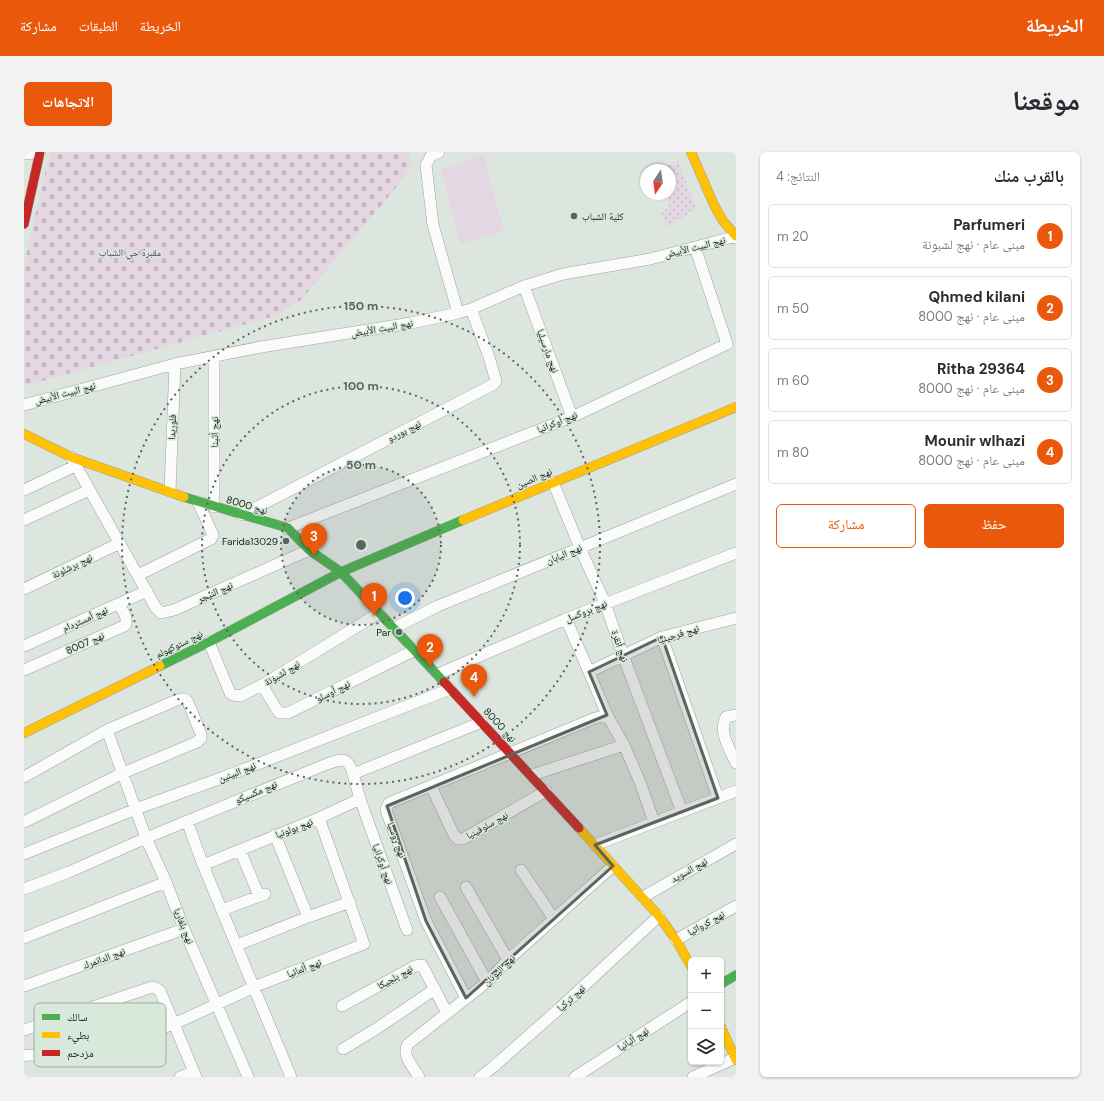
<!DOCTYPE html>
<html lang="ar">
<meta charset="utf-8">
<style>
:root{--surface:#fff;--page:#f2f2f3;--text:#2b2b33;--muted:#7c7c81;--line:#e1e1e2;--accent:#ea580c}
body{margin:0;font-family:"DM Sans","Noto Naskh Arabic",sans-serif;background:var(--page);color:var(--text);direction:rtl}
.controls{position:absolute;right:12px;bottom:12px;display:grid;overflow:hidden;border-radius:6px;box-shadow:0 1px 3px #0004}
.controls button{width:36px;height:36px;display:grid;place-items:center;padding:0;border:0;border-bottom:1px solid var(--line);background:var(--surface);color:var(--text);font:20px sans-serif}
.compass{position:absolute;left:616px;top:12px;width:36px;height:36px;border-radius:50%;background:var(--surface);box-shadow:0 1px 3px #0004;rotate:193deg}
.you{position:absolute;left:381px;top:446px;width:14px;height:14px;margin:-10px;border:3px solid #fff;border-radius:50%;background:#1a73e8;box-shadow:0 0 0 6px #1a73e833}
.badge{display:grid;place-items:center;width:26px;height:26px;border-radius:50%;background:var(--accent);color:#fff;font-size:13px;font-weight:700}
.pin{position:absolute;translate:-50% -33px;filter:drop-shadow(0 1px 2px #0008)}
.pin::after{content:'';position:absolute;top:21px;width:14px;height:12px;background:inherit;clip-path:polygon(0 0,100% 0,50% 100%)}
.list{margin:0;padding:0;list-style:none}
h2{display:flex;justify-content:space-between;align-items:center;height:52px;margin:0;padding:0 16px;font-size:17px}
h2 small{font-size:13px;font-weight:400;color:var(--muted)}
.list li{display:grid;grid-template-columns:26px 1fr auto;gap:12px;align-items:center;box-sizing:border-box;height:64px;margin:0 8px 8px;padding:0 8px;border:1px solid var(--line);border-radius:6px}
.list b{display:block;font-size:15px;white-space:nowrap}
.list p{margin:0;font-size:13px;white-space:nowrap;color:var(--muted)}
.list em{font-size:13px;font-style:normal;color:var(--muted)}
.actions{display:flex;gap:8px;padding:12px 16px}
.actions a{flex:1;padding:9px 0;border:1px solid var(--accent);border-radius:6px;text-align:center;font-size:14px;color:var(--accent)}
.actions .main{background:var(--accent);color:#fff}
.icon{flex:none;width:22px;height:22px;fill:none;stroke:currentColor;stroke-width:2;stroke-linecap:round;stroke-linejoin:round}
.map{position:relative;flex:none;width:712px;height:925px;overflow:hidden;direction:ltr;border-radius:6px}
header{display:flex;align-items:center;gap:24px;box-sizing:border-box;height:56px;padding:0 20px;background:var(--accent);color:#fff}
header strong{font-size:19px}
nav{display:flex;gap:22px;margin-inline-start:auto;font-size:14px}
.intro{display:flex;align-items:center;justify-content:space-between;box-sizing:border-box;height:96px;padding:0 24px}
h1{margin:0;font-size:28px}
.button{padding:10px 18px;border-radius:6px;background:var(--accent);color:#fff;font-size:14px;font-weight:700}
main{display:flex;gap:24px;padding:0 24px}
aside{flex:1;background:var(--surface);border-radius:6px;box-shadow:0 1px 3px #0004}
.map>svg:first-child{display:block}
.green{fill:#e4d7e1}
.cemetery{fill:url(#cemetery-stones)}
.garden{fill:url(#garden-dots)}
.lines{fill:none;stroke-linecap:round;stroke-linejoin:round}
.street-casing{stroke:#9da49f;stroke-width:12}
.fast-casing{stroke:#9da49f;stroke-width:10}
.slow-casing{stroke:#9da49f;stroke-width:10}
.jam-casing{stroke:#9da49f;stroke-width:10}
.street{stroke:#fafbfa;stroke-width:11}
.fast{stroke:#4caf50;stroke-width:9}
.slow{stroke:#ffc107;stroke-width:9}
.jam{stroke:#c62828;stroke-width:9}
.marked{fill:#5d645f;fill-opacity:0.2;stroke:#5d645f;stroke-width:3;stroke-linejoin:round}
.ring{fill:none;stroke:#5d645f;stroke-width:2;stroke-dasharray:2 4}
.poi-dot{fill:#5d645f;stroke:#d8e9dc;stroke-width:1.5}
.labels{text-anchor:middle;dominant-baseline:central;stroke-width:3;stroke-linejoin:round;paint-order:stroke}
.poi-label{font-size:10px;fill:#181f1a;stroke:#d8e9dc;text-anchor:end}
.street-label{font-size:10px;fill:#181f1a;stroke:#d8e9dc}
.park-label{font-size:10px;fill:#6b3b62;stroke:#d8e9dc}
.key{fill:#d8e9dc;stroke:#9eaca2;stroke-width:1}
.key-label{font-size:11px;fill:#181f1a}
.centre{fill:#5d645f;stroke:#d8e9dc;stroke-width:2}
.ring-label{font-size:12px;text-anchor:middle;font-weight:bold;fill:#5d645f;stroke:#d8e9dc;stroke-width:3;stroke-linejoin:round;paint-order:stroke}
</style>
<header>
<strong>الخريطة</strong>
<nav><a>الخريطة</a><a>الطبقات</a><a>مشاركة</a></nav>
</header>
<div class="intro"><h1>موقعنا</h1><a class="button">الاتجاهات</a></div>
<main>
<aside>
<h2>بالقرب منك<small>النتائج: 4</small></h2>
<ul class="list">
<li><span class="badge">1</span><div><b>Parfumeri</b><p>مبنى عام · نهج لشبونة</p></div><em>20 m</em></li>
<li><span class="badge">2</span><div><b>Qhmed kilani</b><p>مبنى عام · نهج 8000</p></div><em>50 m</em></li>
<li><span class="badge">3</span><div><b>Ritha 29364</b><p>مبنى عام · نهج 8000</p></div><em>60 m</em></li>
<li><span class="badge">4</span><div><b>Mounir wlhazi</b><p>مبنى عام · نهج 8000</p></div><em>80 m</em></li>
</ul>
<div class="actions"><a class="main">حفظ</a><a>مشاركة</a></div>
</aside>
<div class="map">
<svg width="712" height="925" viewBox="0 0 712 925">
<defs>
<pattern id="cemetery-stones" width="16" height="16" patternUnits="userSpaceOnUse"><rect width="16" height="16" fill="#e4d7e1"/><path d="M2 7V4a2 2 0 0 1 4 0v3zM10 15v-3a2 2 0 0 1 4 0v3z" fill="#c3b8c0"/></pattern>
<pattern id="garden-dots" width="8" height="8" patternUnits="userSpaceOnUse"><rect width="8" height="8" fill="#e4d7e1"/><path d="M2 2h.1M6 6h.1" fill="none" stroke="#c3b8c0" stroke-width="1.8" stroke-linecap="round"/></pattern>
</defs>
<rect width="100%" height="100%" fill="#dce5de"/>
<path class="green" d="M459,2L480,79L436,92L417,18Z"/>
<path class="cemetery" d="M26,0H385L388,14L370,38L277,148L251,164L0,234V112Z"/>
<path class="garden" d="M654,8L672,57L644,75L637,61L646,56L640,42H646V18H638Z"/>
<g class="lines">
<g class="street-casing">
<path id="street" d="M415,0L407,4L402,13L409,73L434,161
M0,2L16,0
M500,134L548,265
M190,205V355
M0,253L151,212L237,195L387,171L434,161L447,157L500,134L539,122L626,107L709,85L712,86
M47,305L132,456L137,461L150,458L285,398
M529,330L556,396L581,451L599,503L658,660
M0,338L53,313
M146,339L151,212
M218,363L470,232L472,229L465,205L447,157
M0,368L65,338
M264,376L548,265L703,192L671,95
M114,423L187,387L189,383L174,350
M0,437L96,391
M542,467L565,520L638,485L712,466
M370,476L414,454L712,332
M638,485L694,646
M185,490L206,541L209,543L216,544L238,533L355,461
M0,494L123,439
M0,518L100,474L102,472V465L95,452
M565,520L583,563
M414,522L542,467L712,401
M238,533L253,558L256,561H264L391,498
M712,563L702,565C694,580 706,597 712,611
M508,623L600,593
M0,625L83,578
M407,634L430,683L434,687H439L522,639
M336,647L383,778
M163,669L179,713L267,925
M0,670L99,621L173,590L177,586V582L164,550C161,546 158,546 153,548L83,578L122,686L142,730L160,777L224,925
M571,693L712,639
M216,698L235,744
M0,702L112,657L200,625L426,537
M179,713L295,666L336,647L329,622
M497,718L530,767
M442,735L484,808
M0,737L45,720L122,686L303,612C318,607 324,604 329,622L458,570
M416,745L463,830
M619,745L712,692
M198,758L241,742
M284,765L326,750
M0,786L142,730
M652,788L712,754
M213,793L284,765L251,683
M0,834L160,777
M442,846L402,769L362,658L365,651L571,566L583,563L600,593L616,630L630,670
M318,854L391,814L398,813L423,861
M0,878L128,835L132,836L136,839L150,872L52,905C45,906 37,909 29,908C17,906 13,901 0,904
M319,897L352,877L411,837
M156,925L170,920
M172,925L150,872L230,835L340,792L295,666
M395,925C389,915 377,903 384,892L463,830L484,808L589,714
M456,925L469,915L536,856L635,764
M551,925L667,850
M669,925L711,906"/>
</g>
<g class="fast-casing">
<path id="fast" d="M160,345L264,376L285,398L317,420L420,530
M136,514L185,490L317,420L439,368
M697,832L712,823"/>
</g>
<g class="slow-casing">
<path id="slow" d="M667,0L690,53L699,69L712,84
M0,282L47,305L160,345
M439,368L712,255
M0,581L136,514
M555,676L635,764L652,788L667,814
M697,875L712,908"/>
</g>
<g class="jam-casing">
<path id="jam" d="M0,72L16,0
M420,530L555,676"/>
</g>
<use href="#street" class="street"/>
<use href="#fast" class="fast"/>
<use href="#slow" class="slow"/>
<use href="#jam" class="jam"/>
</g>
<path class="marked" d="M638,485L694,646L571,693L589,714L442,846L402,769L363,654L583,563L565,520Z"/>
<circle cx="337" cy="393" r="80" fill="#5d645f" fill-opacity=".12"/>
<g class="ring">
<circle cx="337" cy="393" r="80"/>
<circle cx="337" cy="393" r="159"/>
<circle cx="337" cy="393" r="239"/>
</g>
<g class="poi-dot">
<circle cx="550" cy="64" r="4"/>
<circle cx="262" cy="389" r="4"/>
<circle cx="375" cy="480" r="4"/>
</g>
<g class="labels">
<g class="poi-label">
<text x="558" y="64" text-anchor="start">كلية الشباب</text>
<text x="254" y="389">Farida13029</text>
<text x="367" y="480">Par</text>
</g>
<g class="street-label">
<text transform="translate(671 95) rotate(-14)">نهج البيت الأبيض</text>
<text transform="translate(358 176) rotate(-10)">نهج البيت الأبيض</text>
<text transform="translate(524 199) rotate(70)">نهج مارسيليا</text>
<text transform="translate(41 241) rotate(-15)">نهج البيت الأبيض</text>
<text transform="translate(533 270) rotate(-22)">نهج أوكرانيا</text>
<text transform="translate(148 275) rotate(-88)">فلوريدا</text>
<text transform="translate(380 279) rotate(-27)">نهج بوردو</text>
<text transform="translate(190 280) rotate(-90)">نهج أثينا</text>
<text transform="translate(510 326) rotate(-23)">نهج الصين</text>
<text transform="translate(223 353) rotate(16)">نهج 8000</text>
<text transform="translate(540 402) rotate(-22)">نهج اليابان</text>
<text transform="translate(48 414) rotate(-26)">نهج برشلونة</text>
<text transform="translate(191 440) rotate(-24)">نهج النيجر</text>
<text transform="translate(562 459) rotate(-22)">نهج بروكسل</text>
<text transform="translate(61 467) rotate(-24)">نهج أمستردام</text>
<text transform="translate(654 482) rotate(-17)">نهج فرجينيا</text>
<text transform="translate(61 491) rotate(-24)">نهج 8007</text>
<text transform="translate(155 492) rotate(-26)">نهج ستوكهولم</text>
<text transform="translate(596 494) rotate(71)">نهج أنقرة</text>
<text transform="translate(258 521) rotate(-31)">نهج لشبونة</text>
<text transform="translate(309 539) rotate(-26)">نهج أوسلو</text>
<text transform="translate(476 573) rotate(47)">نهج 8000</text>
<text transform="translate(213 620) rotate(-21)">نهج البينين</text>
<text transform="translate(232 640) rotate(-23)">نهج مكسيكو</text>
<text transform="translate(463 673) rotate(-29)">نهج سلوفينيا</text>
<text transform="translate(270 676) rotate(-21)">نهج بولونيا</text>
<text transform="translate(373 688) rotate(70)">نهج روسيا</text>
<text transform="translate(359 712) rotate(70)">نهج أوكرانيا</text>
<text transform="translate(665 718) rotate(-29)">نهج السويد</text>
<text transform="translate(682 771) rotate(-29)">نهج كرواتيا</text>
<text transform="translate(160 774) rotate(68)">نهج بلغاريا</text>
<text transform="translate(80 806) rotate(-20)">نهج الدانمرك</text>
<text transform="translate(280 816) rotate(-21)">نهج ألمانيا</text>
<text transform="translate(475 818) rotate(-44)">نهج اليونان</text>
<text transform="translate(371 825) rotate(-29)">نهج بلجيكا</text>
<text transform="translate(547 846) rotate(-43)">نهج تركيا</text>
<text transform="translate(609 887) rotate(-33)">نهج ألبانيا</text>
</g>
<g class="park-label">
<text x="106" y="100">مقبرة حي الشباب</text>
</g>
</g>
<rect x="10" y="851" width="132" height="64" rx="6" class="key"/>
<rect x="18" y="862" width="18" height="6" fill="#4caf50"/>
<rect x="18" y="880" width="18" height="6" fill="#ffc107"/>
<rect x="18" y="898" width="18" height="6" fill="#c62828"/>
<g class="key-label">
<text x="43" y="869">سالك</text>
<text x="43" y="887">بطيء</text>
<text x="43" y="905">مزدحم</text>
</g>
<circle cx="337" cy="393" r="6" class="centre"/>
<g class="ring-label">
<text x="337" y="158">150 m</text>
<text x="337" y="238">100 m</text>
<text x="337" y="317">50 m</text>
</g>
</svg>
<div class="controls">
<button>+</button>
<button>−</button>
<button><svg class="icon" aria-label="layers" viewBox="0 0 24 24"><path d="M12 4l9 5-9 5-9-5zM3 14l9 5 9-5"/></svg></button>
</div>
<svg class="compass" viewBox="-18 -18 36 36"><path d="M0-13l5 13h-10z" fill="#e53935"/><path d="M0 13l5-13h-10z" fill="#7c7c81"/></svg>
<div class="you"></div>
<div class="pin badge" style="left:350px;top:464px">1</div>
<div class="pin badge" style="left:406px;top:515px">2</div>
<div class="pin badge" style="left:290px;top:404px">3</div>
<div class="pin badge" style="left:450px;top:545px">4</div>
</div>
</main>
